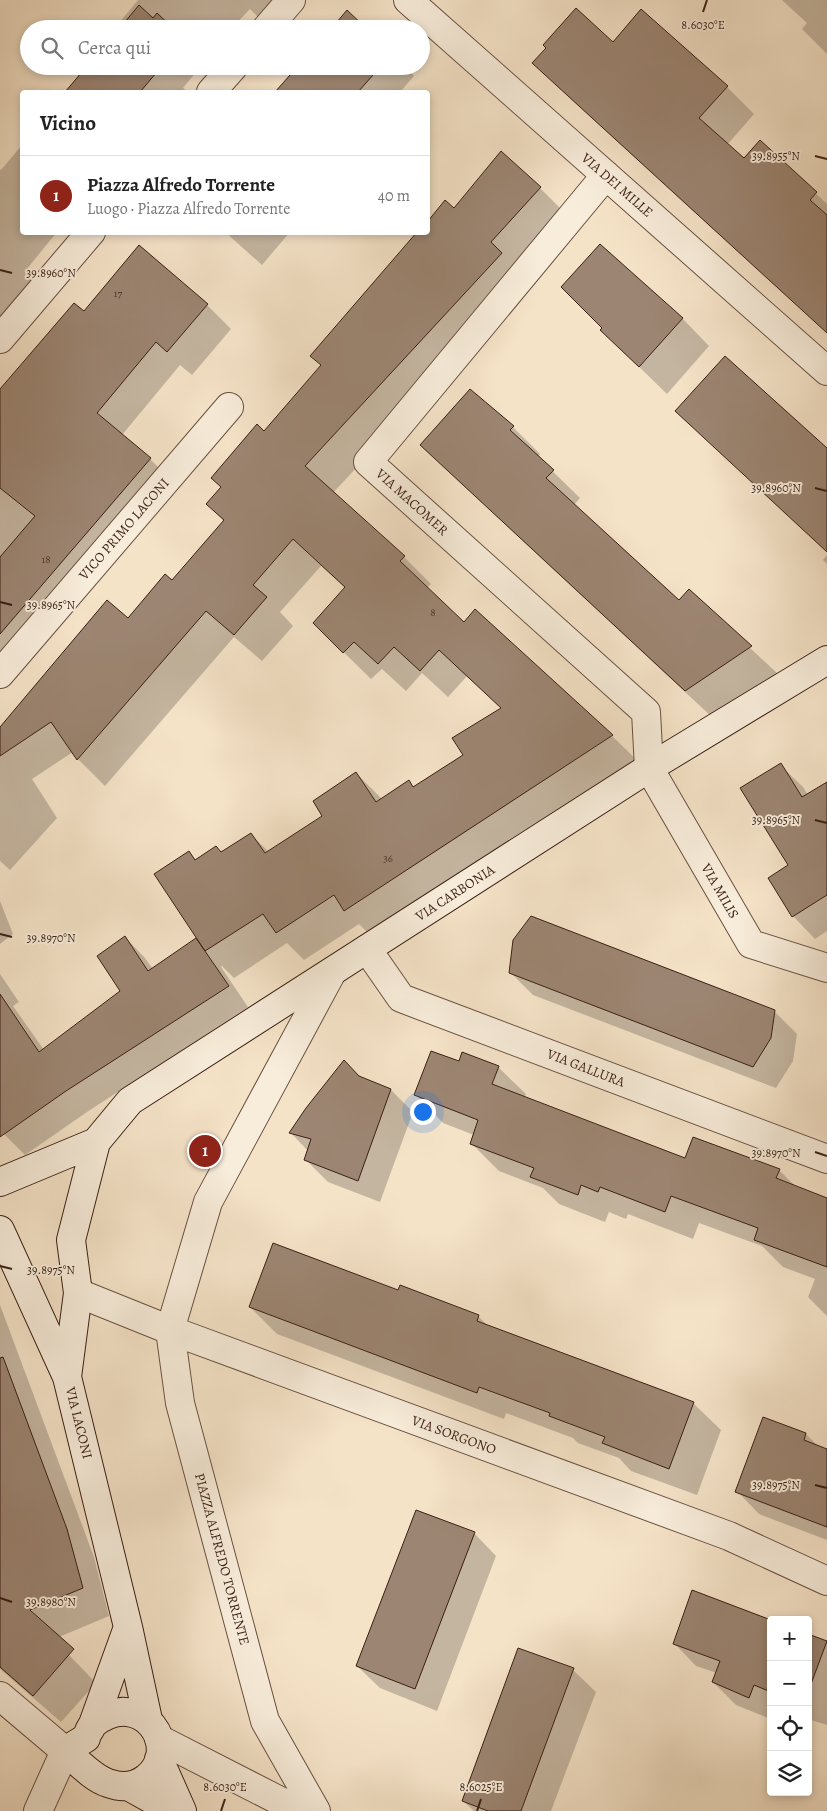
<!DOCTYPE html>
<html lang="it">
<meta charset="utf-8">
<style>
:root{--surface:#fff;--page:#f6f6f6;--text:#222;--muted:#767676;--line:#e0e0e0;--accent:#8f2418}
body{margin:0;font-family:Alegreya,serif;background:var(--page);color:var(--text)}
.controls{position:absolute;right:15px;bottom:15px;display:grid;overflow:hidden;border-radius:5px;box-shadow:0 2px 8px #0003}
.controls button{width:45px;height:45px;display:grid;place-items:center;padding:0;border:0;border-bottom:1px solid var(--line);background:var(--surface);color:var(--text);font:25px sans-serif}
.you{position:absolute;left:422px;top:1111px;width:18px;height:18px;margin:-12px;border:4px solid #fff;border-radius:50%;background:#1a73e8;box-shadow:0 0 0 8px #1a73e833}
.badge{display:grid;place-items:center;width:32px;height:32px;border-radius:50%;background:var(--accent);color:#fff;font-size:16px;font-weight:700}
.pin{position:absolute;translate:-50% -50%;border:2px solid #fff;box-shadow:0 1px 5px #0006}
.list{margin:0;padding:0;list-style:none}
h2{display:flex;justify-content:space-between;align-items:center;height:65px;margin:0;padding:0 20px;font-size:21px}
h2 small{font-size:16px;font-weight:400;color:var(--muted)}
.list li{display:grid;grid-template-columns:32px 1fr auto;gap:15px;align-items:center;box-sizing:border-box;height:80px;padding:0 20px;border-top:1px solid var(--line)}
.list b{display:block;font-size:19px;white-space:nowrap}
.list p{margin:0;font-size:16px;white-space:nowrap;color:var(--muted)}
.list em{font-size:16px;font-style:normal;color:var(--muted)}
.icon{flex:none;width:28px;height:28px;fill:none;stroke:currentColor;stroke-width:2;stroke-linecap:round;stroke-linejoin:round}
.map{position:relative;flex:none;width:827px;height:1811px;overflow:hidden}
.search{position:absolute;background:var(--surface);box-shadow:0 2px 8px #0003;left:20px;top:20px;width:410px;height:55px;display:flex;align-items:center;gap:12px;box-sizing:border-box;padding:0 18px;border-radius:28px;color:var(--muted);font-size:19px}
.panel{position:absolute;background:var(--surface);box-shadow:0 2px 8px #0003;left:20px;top:90px;width:410px;height:145px;border-radius:5px}
.map>svg:first-child{display:block}
.shadow{fill:#0003}
.building{fill:#9c8572;stroke:#3b1f15}
.lines{fill:none;stroke-linecap:round;stroke-linejoin:round}
.street-casing{stroke:#6a5042;stroke-width:30}
.secondary-casing{stroke:#3b1f15;stroke-width:30}
.street{stroke:#f8eddb;stroke-width:28}
.secondary{stroke:#f8eddb;stroke-width:28}
.ticks{fill:none;stroke:#3b1f15;stroke-width:2}
.labels{text-anchor:middle;dominant-baseline:central;stroke-width:4;stroke-linejoin:round;paint-order:stroke}
.number-label{font-size:11px;fill:#53382c}
.street-label{font-size:14px;fill:#3b1f15;stroke:#f8eddb}
.ticks-label{font-size:12px;text-anchor:middle;fill:#3b1f15;stroke:#f8eddb;stroke-width:4;stroke-linejoin:round;paint-order:stroke}
</style>
<div class="map">
<svg width="827" height="1811" viewBox="0 0 827 1811">
<rect width="100%" height="100%" fill="#f5e3c8"/>
<filter id="stains"><feTurbulence type="fractalNoise" baseFrequency=".004" numOctaves="4"/><feColorMatrix values="0 0 0 0 .2 0 0 0 0 .09 0 0 0 0 .02 0 0 0 .5 -.17"/></filter>
<radialGradient id="worn" r=".72"><stop offset=".6" stop-color="#630" stop-opacity="0"/><stop offset="1" stop-color="#630" stop-opacity=".3"/></radialGradient>
<path class="shadow" d="M138,0H276L260,19L250,9L231,29H114Z
M782,0H827V54L802,29L807,23Z
M613,43L727,87L754,114L727,145L744,160L760,141L827,204V333L561,90L533,63Z
M89,66H201L183,88L187,91L186,92H67Z
M300,66H405L414,76L400,92H277Z
M22,145V232H57L26,270L41,284L0,332V169L1,170Z
M540,188L567,215L529,281L333,493L404,557L431,584L427,588L464,624L612,736L639,762L372,937L359,924L304,960L287,943L234,978L222,966L221,967L248,1007L87,1112L25,1155L4,1134L0,1127V974L19,1002L13,1006L44,1050L122,991L125,937L145,958L153,969L196,940L201,945L189,853L196,860L222,853L251,835L269,852L324,816L356,773L382,799L409,782L415,788L465,755L502,708L467,676L448,697L422,673L406,691L382,669L371,679L314,623L345,588L321,566L280,612L293,626L262,661L234,637L105,786L78,759L73,752L32,779L57,818L10,870L0,861V729L173,582L224,521L207,504L264,432L322,365L428,232V223L445,202L454,209Z
M225,232H290L262,265Z
M139,247L207,305L231,329L192,375L180,365L122,435L150,459L174,483L0,685V391L84,313Z
M682,318L709,346L667,394L629,357Z
M513,427L540,454L538,457L580,498L574,505L679,601L689,591L778,674L713,718L449,472L421,445Z
M827,555V564L823,560Z
M780,765L803,787L808,795L827,783V931L815,939L793,916Z
M0,901L13,934L0,944Z
M510,972L774,1011L797,1034L793,1061L776,1088L533,995Z
M459,1063L498,1067L526,1094L524,1098L686,1160L779,1170L796,1187L827,1199V1316L808,1297L815,1279L783,1267L762,1246L699,1223L693,1239L628,1214L626,1219L609,1212L605,1222L559,1204L543,1188L499,1171L471,1143L474,1135L443,1123L416,1095Z
M360,1078L391,1090L413,1112L380,1202L328,1182L305,1159L308,1151L291,1133Z
M399,1291L478,1316L488,1326L693,1403L721,1430L697,1495L631,1471L619,1458L578,1443L573,1438L506,1413L504,1419L277,1334L250,1307Z
M0,1305L94,1557L109,1616L59,1637L31,1610L0,1530Z
M806,1434L818,1446L827,1450V1540L759,1514L737,1491Z
M474,1533L496,1556L437,1711L380,1688L357,1666Z
M0,1594L69,1655L96,1683L61,1722L0,1669Z
M771,1621V1719L736,1705L713,1682L717,1673L696,1666L674,1643Z
M808,1635L827,1642V1725L808,1719Z
M573,1670L596,1692L551,1811H474L463,1801Z"/>
<path class="building" d="M139,5L153,18L157,13L174,29H119Z
M576,8L613,42L641,9L728,86L699,118L744,158L760,140L817,192L810,200L827,215V333L532,63L546,48L543,45Z
M347,10L367,29H331Z
M87,66H162L140,92H65Z
M298,66H381L358,92H275Z
M501,151L541,187L491,242L502,253L305,466L405,556L400,561L464,622L475,609L613,735L344,911L334,895L276,933L263,914L205,951L154,874L189,851L195,860L216,846L221,852L251,833L265,853L322,816L313,801L356,772L376,802L409,780L413,787L463,755L452,738L501,708L439,650L420,671L394,647L378,664L354,642L343,653L313,623L345,587L293,539L253,585L267,597L234,635L206,611L77,760L51,722L0,756V727L107,600L128,618L165,574L172,580L224,520L206,504L221,487L211,478L257,424L264,431L321,365L310,356L417,232H428V221L445,200L454,208Z
M600,244L683,318L639,367L600,330L602,328L561,287Z
M139,245L208,304L167,352L156,342L97,413L151,458L0,634V557L35,516L0,488V389L74,303L84,311Z
M725,356L827,448V552L675,411Z
M470,389L514,426L510,430L554,470L546,478L679,600L689,589L752,646L685,691L420,445Z
M781,763L802,797L827,782V895L792,917L768,878L788,865L740,788Z
M531,916L775,1010L771,1038L753,1067L509,973L513,940Z
M125,936L148,971L196,938L229,986L66,1091L0,1137V994L39,1052L120,991L97,956Z
M431,1051L459,1061L462,1052L499,1066L492,1084L685,1158L693,1137L780,1169L776,1178L827,1198V1267L754,1240L758,1228L671,1196L665,1212L600,1187L598,1192L581,1185L578,1195L530,1177L534,1168L470,1144L478,1120L414,1095Z
M344,1060L359,1076L391,1089L358,1181L304,1160L311,1139L289,1133L306,1108Z
M273,1243L398,1290L400,1285L479,1315L477,1321L694,1402L669,1469L602,1443L605,1437L549,1416L550,1413L479,1387L477,1393L249,1307Z
M3,1357L67,1529L83,1588L30,1610L74,1649L33,1696L0,1667V1358Z
M763,1417L806,1433L804,1440L827,1449V1527L735,1492Z
M416,1510L475,1532L415,1689L356,1666Z
M692,1590L771,1620V1692L754,1685L749,1698L712,1682L720,1661L673,1644Z
M808,1634L827,1641L808,1692Z
M518,1648L574,1668L521,1811H488L462,1801Z"/>
<g class="lines">
<g class="street-casing">
<path id="street" d="M408,0L827,371
M266,29L291,0
M211,92L234,66
M606,175L368,462L646,712L649,768L751,944L827,968
M0,339L91,232
M0,674L229,407
M367,949L401,998L827,1159
M78,1293L170,1330L729,1536L827,1581
M0,1696L65,1751L38,1811
M159,1739L284,1803L292,1811
M316,1811L265,1721L180,1403L170,1330L208,1202L332,972"/>
</g>
<g class="secondary-casing">
<path id="secondary" d="M0,1182L96,1142
M0,1230L67,1377L128,1627L148,1720
M67,1377L78,1293L71,1240L96,1142L130,1101L649,768L827,660
M89,1731L93,1724L128,1627
M86,1738L65,1751C78,1761 92,1778 108,1783C121,1788 134,1787 145,1779C185,1750 142,1685 93,1724
M159,1759L182,1811
M128,1786L173,1811"/>
</g>
<use href="#street" class="street"/>
<use href="#secondary" class="secondary"/>
</g>
<path class="ticks" d="M703,12L707,0M815,156L827,159M0,270L12,273M815,488L827,491M0,602L12,605M815,820L827,823M0,934L12,937M815,1152L827,1156M0,1266L12,1269M815,1485L827,1488M0,1598L12,1602M221,1811L225,1799M477,1811L481,1799"/>
<g class="labels">
<g class="number-label">
<text x="118" y="293">17</text>
<text x="46" y="559">18</text>
<text x="433" y="612">8</text>
<text x="388" y="858">36</text>
</g>
<g class="street-label">
<text transform="translate(617 185) rotate(41)">VIA DEI MILLE</text>
<text transform="translate(412 502) rotate(42)">VIA MACOMER</text>
<text transform="translate(124 529) rotate(-49)">VICO PRIMO LACONI</text>
<text transform="translate(720 891) rotate(60)">VIA MILIS</text>
<text transform="translate(455 893) rotate(-33)">VIA CARBONIA</text>
<text transform="translate(586 1068) rotate(21)">VIA GALLURA</text>
<text transform="translate(79 1423) rotate(76)">VIA LACONI</text>
<text transform="translate(454 1435) rotate(20)">VIA SORGONO</text>
<text transform="translate(222 1559) rotate(75)">PIAZZA ALFREDO TORRENTE</text>
</g>
</g>
<g class="ticks-label">
<text x="703" y="29">8.6030°E</text>
<text x="776" y="160">39.8955°N</text>
<text x="51" y="277">39.8960°N</text>
<text x="776" y="492">39.8960°N</text>
<text x="51" y="609">39.8965°N</text>
<text x="776" y="824">39.8965°N</text>
<text x="51" y="942">39.8970°N</text>
<text x="776" y="1157">39.8970°N</text>
<text x="51" y="1274">39.8975°N</text>
<text x="776" y="1489">39.8975°N</text>
<text x="51" y="1606">39.8980°N</text>
<text x="225" y="1791">8.6030°E</text>
<text x="481" y="1791">8.6025°E</text>
</g>
<rect width="100%" height="100%" filter="url(#stains)"/>
<rect width="100%" height="100%" fill="url(#worn)"/>
</svg>
<div class="controls">
<button>+</button>
<button>−</button>
<button><svg class="icon" aria-label="locate" viewBox="0 0 24 24"><circle cx="12" cy="12" r="6"/><path d="M12 2v4M12 18v4M2 12h4M18 12h4"/></svg></button>
<button><svg class="icon" aria-label="layers" viewBox="0 0 24 24"><path d="M12 4l9 5-9 5-9-5zM3 14l9 5 9-5"/></svg></button>
</div>
<div class="you"></div>
<div class="pin badge" style="left:205px;top:1151px">1</div>
<div class="search"><svg class="icon" aria-label="search" viewBox="0 0 24 24"><circle cx="10" cy="10" r="6"/><path d="M15 15l6 6"/></svg>Cerca qui</div>
<section class="panel">
<h2>Vicino<small></small></h2>
<ul class="list">
<li><span class="badge">1</span><div><b>Piazza Alfredo Torrente</b><p>Luogo · Piazza Alfredo Torrente</p></div><em>40 m</em></li>
</ul>
</section>
</div>
